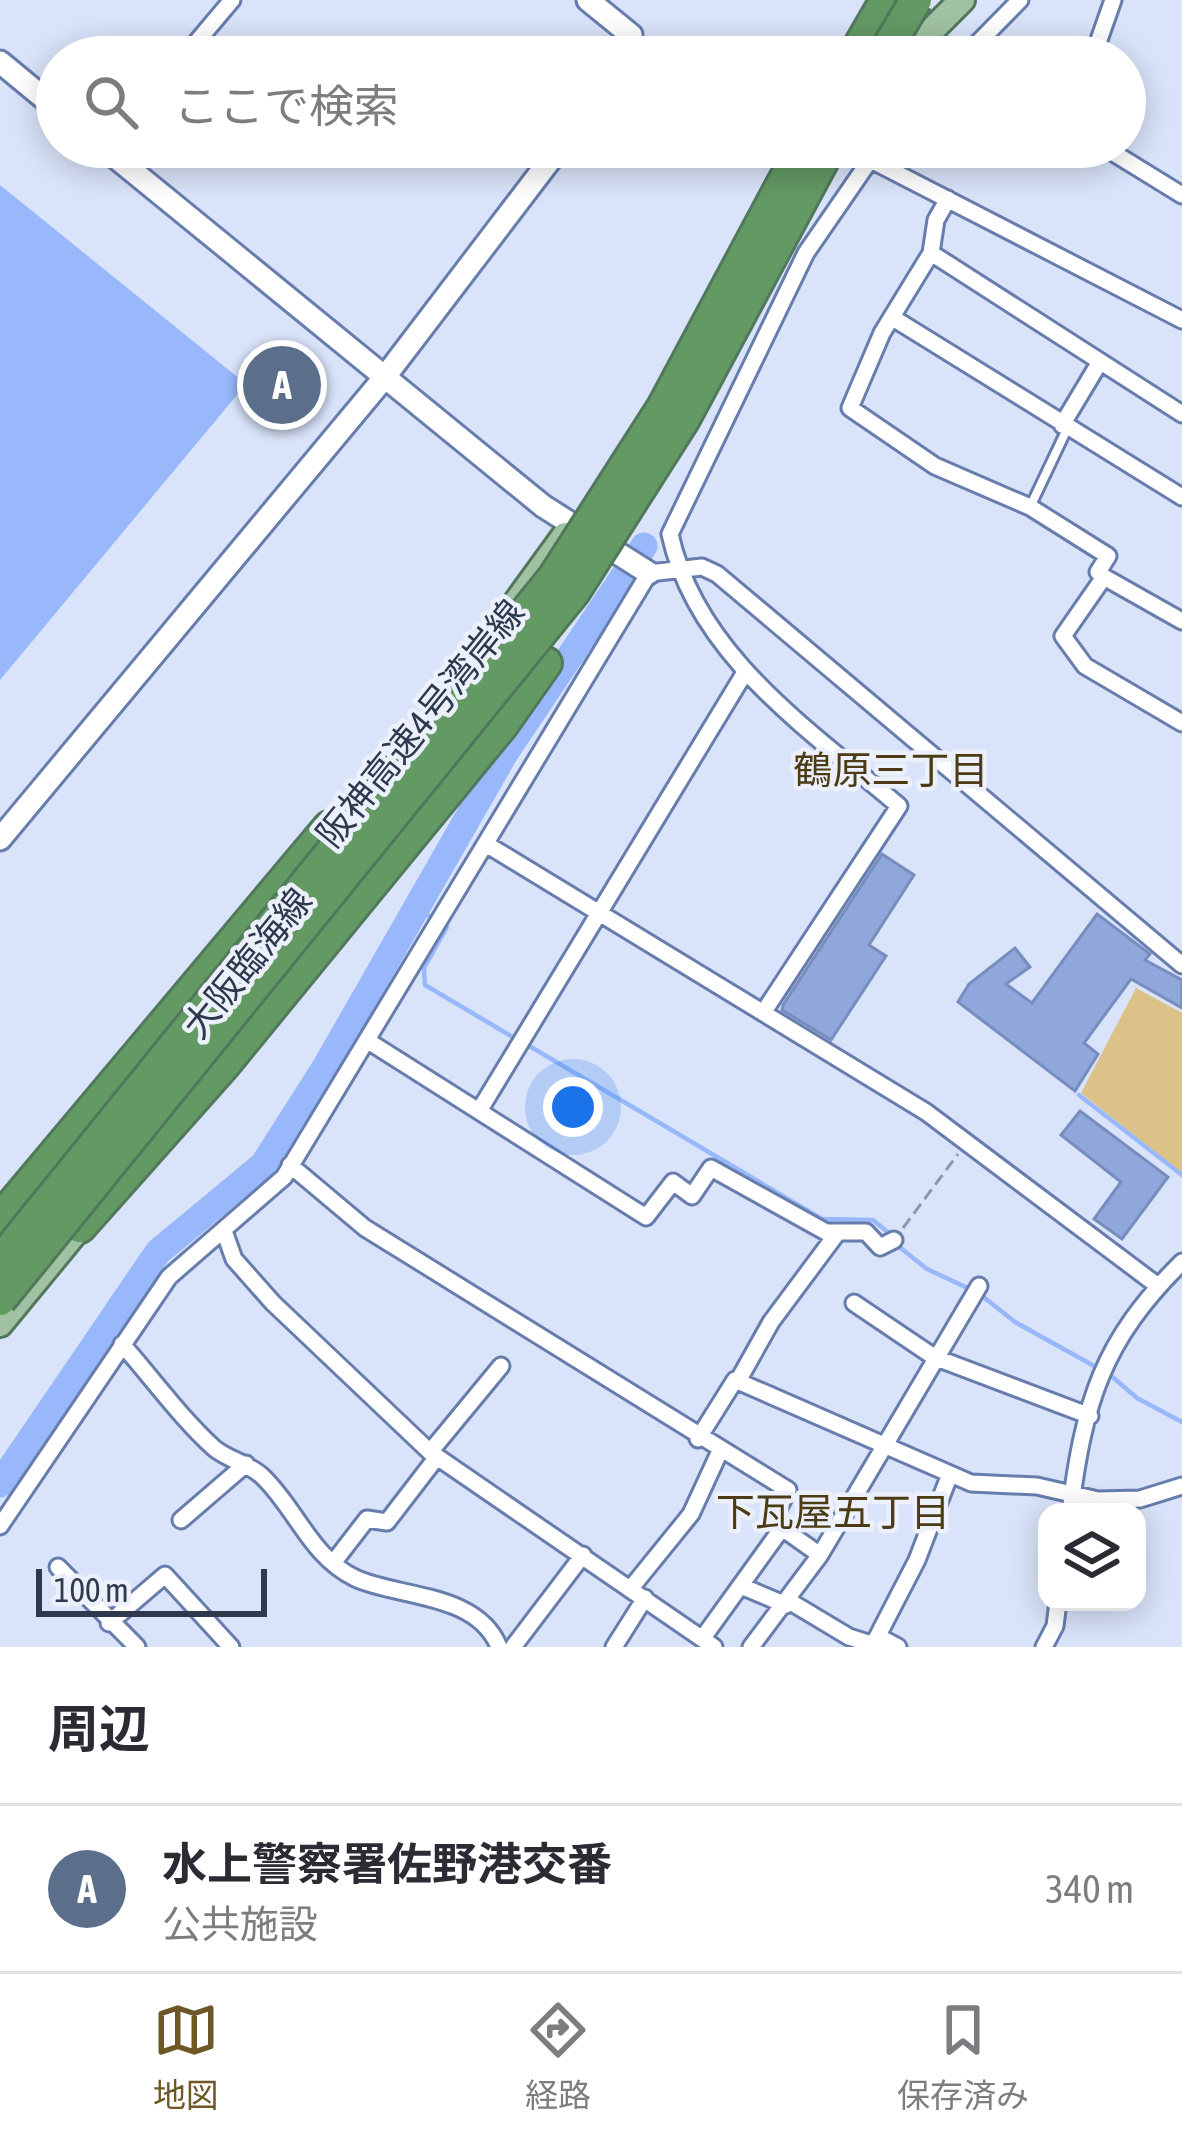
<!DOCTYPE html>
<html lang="ja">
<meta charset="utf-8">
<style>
:root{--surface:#fff;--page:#f7f7f7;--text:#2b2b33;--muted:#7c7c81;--line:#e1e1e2;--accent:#6e5828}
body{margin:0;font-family:"Asap Condensed","Noto Sans JP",sans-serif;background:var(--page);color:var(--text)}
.controls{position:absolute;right:36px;bottom:36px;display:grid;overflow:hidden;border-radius:24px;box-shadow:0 6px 30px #0003}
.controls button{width:108px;height:108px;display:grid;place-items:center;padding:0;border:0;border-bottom:3px solid var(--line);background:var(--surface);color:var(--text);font:60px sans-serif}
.scale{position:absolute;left:36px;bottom:30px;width:231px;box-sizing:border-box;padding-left:12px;border:6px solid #2f394e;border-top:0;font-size:33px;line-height:42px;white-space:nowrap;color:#2f394e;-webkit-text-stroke:9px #ebf0fb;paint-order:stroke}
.you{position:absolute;left:573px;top:1107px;width:42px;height:42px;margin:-30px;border:9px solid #fff;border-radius:50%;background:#1a73e8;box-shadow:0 0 0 18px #1a73e833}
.badge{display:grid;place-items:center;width:78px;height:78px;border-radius:50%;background:var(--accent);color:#fff;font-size:39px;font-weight:700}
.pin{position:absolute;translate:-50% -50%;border:6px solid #fff;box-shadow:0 3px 12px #0006}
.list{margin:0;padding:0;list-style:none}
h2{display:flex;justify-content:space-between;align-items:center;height:156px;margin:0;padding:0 48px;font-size:51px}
h2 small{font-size:39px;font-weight:400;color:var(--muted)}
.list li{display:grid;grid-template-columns:78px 1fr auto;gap:36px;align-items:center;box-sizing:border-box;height:168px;padding:0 48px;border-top:3px solid var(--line)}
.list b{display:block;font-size:45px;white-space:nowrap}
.list p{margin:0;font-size:39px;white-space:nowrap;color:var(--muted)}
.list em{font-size:39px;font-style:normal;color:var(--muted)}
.icon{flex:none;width:66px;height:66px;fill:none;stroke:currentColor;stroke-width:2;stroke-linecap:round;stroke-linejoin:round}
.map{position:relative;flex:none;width:1182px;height:1647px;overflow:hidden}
.search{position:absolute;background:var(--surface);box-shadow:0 6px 30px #0003;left:36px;right:36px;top:36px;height:132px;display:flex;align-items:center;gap:30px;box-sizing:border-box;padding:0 42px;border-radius:66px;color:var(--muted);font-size:45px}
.sheet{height:324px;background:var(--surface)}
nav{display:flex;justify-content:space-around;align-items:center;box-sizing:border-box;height:168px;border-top:3px solid var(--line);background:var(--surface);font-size:33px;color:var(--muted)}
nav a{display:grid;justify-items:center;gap:6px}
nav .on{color:var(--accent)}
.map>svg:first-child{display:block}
.green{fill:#dcc188}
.water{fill:#98b8fb}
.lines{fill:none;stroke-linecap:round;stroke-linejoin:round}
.stream{stroke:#98b8fb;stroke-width:4.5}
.river{stroke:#98b8fb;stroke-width:27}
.building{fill:#8fa7da;stroke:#768dbe;stroke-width:3}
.lane-casing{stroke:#667dad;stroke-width:14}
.street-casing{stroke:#667dad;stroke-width:21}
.secondary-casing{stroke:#667dad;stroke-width:27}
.primary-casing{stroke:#51785c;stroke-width:30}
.highway-casing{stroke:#51785c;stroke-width:36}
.path{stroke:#8d97ad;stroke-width:3;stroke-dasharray:12 6;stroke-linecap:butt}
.lane{stroke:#fff;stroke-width:8}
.street{stroke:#fff;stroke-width:15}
.secondary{stroke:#fff;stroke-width:21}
.primary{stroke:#a1c2a2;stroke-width:24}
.highway{stroke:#639a64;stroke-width:30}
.highway-bridge-casing{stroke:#51785c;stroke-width:36;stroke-linecap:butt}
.highway-bridge{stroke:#639a64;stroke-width:30}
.labels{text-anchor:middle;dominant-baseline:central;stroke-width:9;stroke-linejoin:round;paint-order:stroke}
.street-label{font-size:36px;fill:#2f394e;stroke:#ebf0fb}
.neighbourhood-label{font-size:39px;fill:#4c3b14;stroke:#ebf0fb}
</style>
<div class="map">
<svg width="1182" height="1647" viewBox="0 0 1182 1647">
<rect width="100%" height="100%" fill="#d9e3f9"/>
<path class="green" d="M1136,988L1182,1013V1173L1081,1093Z"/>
<path class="water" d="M0,185L246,384L0,680Z"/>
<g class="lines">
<path class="stream" d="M416,908L432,918
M447,927L424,968L425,985L511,1036
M531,1047L822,1219L873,1220L890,1234
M1079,1095L1182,1175
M898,1246L927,1269L972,1290
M981,1295L1015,1322L1096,1367
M1109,1374L1137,1398L1182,1422"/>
<path class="river" d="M0,1484L158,1252L263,1165L326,1066L505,753L644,546"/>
</g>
<path class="building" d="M882,854L914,875L869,945L886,956L831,1040L782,1010L783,1005Z
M1097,914L1150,954L1145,960L1182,980V1008L1131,979L1084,1043L1098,1054L1075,1091L958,1002L969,984L1015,948L1030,967L1006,984L1032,1003Z
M1080,1111L1168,1177L1122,1239L1094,1219L1121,1182L1061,1135Z"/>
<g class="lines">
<g class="lane-casing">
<path id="lane" d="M1031,505L1067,429"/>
</g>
<g class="street-casing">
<path id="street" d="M184,57L232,0
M964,57L1020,0
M1093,57L1113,0
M1104,147L1182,195
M869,159L1182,320
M948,199L936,220L931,253L882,333L850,408L935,466L1030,507L1108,556L1098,572L1104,577L1063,636L1085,666L1182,723
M931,253L1182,414
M893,318L1182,497
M1062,425L1098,365
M1104,577L1182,621
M486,844L926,1112L1158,1286
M763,1013L899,806C810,730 696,655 670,534L806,253L879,147
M368,1041L646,1217L673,1182L692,1196L711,1168L826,1232H866L880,1247L894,1240
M479,1111L744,674
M290,1165L365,1228L788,1490L772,1521L820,1555
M224,1231L234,1259L273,1303L430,1452L714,1647
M854,1303L934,1357L1090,1416
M122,1344C152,1378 181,1418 214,1448C228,1460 248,1463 262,1476C296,1508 310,1556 355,1578C398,1598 477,1592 499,1647
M738,1381L771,1322L838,1232
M698,1439L735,1380L971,1483L1037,1486L1098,1500L1140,1499L1182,1486
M430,1452L501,1366
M1070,1512C1084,1402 1102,1341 1182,1262
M181,1520L246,1464
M0,1526L169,1277L284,1177L649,573L702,567L717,574L1182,965
M333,1563L367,1519L387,1522L437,1457
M58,1567L137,1647
M741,1586L786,1605
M631,1588L691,1514L720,1451
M789,1601L849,1637L874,1645
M109,1623L165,1575L231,1647
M879,1637L898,1647
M702,1639L782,1528
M513,1647L583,1555
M614,1647L645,1598
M751,1647L820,1555L979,1286
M872,1647L917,1560L950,1474
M1044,1647L1055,1626L1058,1602"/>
</g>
<g class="secondary-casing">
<path id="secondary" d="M588,0L631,35L628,57
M0,62L57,109
M103,147L543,506L649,573
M0,839L384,378L560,147"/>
</g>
<g class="primary-casing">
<path id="primary" d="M905,57L962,0
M515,604L565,535
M0,1324L88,1217"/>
</g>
<g class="highway-casing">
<path id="highway" d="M853,57L886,0
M0,1219L329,827
M80,1227L224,1065L503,724L546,663"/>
</g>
<path class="path" d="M903,1228L958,1154"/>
<use href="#lane" class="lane"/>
<use href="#street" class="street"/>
<use href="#secondary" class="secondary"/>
<use href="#primary" class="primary"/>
<use href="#highway" class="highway"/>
<g class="highway-bridge-casing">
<path id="highway-bridge" d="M882,57L916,0
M0,1261L554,577L663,407L802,147
M0,1300L574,592L684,419L830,147"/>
</g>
<use href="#highway-bridge" class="highway-bridge"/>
</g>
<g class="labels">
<g class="street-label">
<text transform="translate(420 723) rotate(-51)">阪神高速4号湾岸線</text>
<text transform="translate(247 963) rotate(-51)">大阪臨海線</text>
</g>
<g class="neighbourhood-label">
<text x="891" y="770">鶴原三丁目</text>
<text x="833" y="1512">下瓦屋五丁目</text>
</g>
</g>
</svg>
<div class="controls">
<button><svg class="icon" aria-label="layers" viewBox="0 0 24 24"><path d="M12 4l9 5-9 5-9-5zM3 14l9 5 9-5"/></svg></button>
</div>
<div class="scale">100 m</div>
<div class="you"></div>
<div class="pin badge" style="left:282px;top:385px;background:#5c6f8a">A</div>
<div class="search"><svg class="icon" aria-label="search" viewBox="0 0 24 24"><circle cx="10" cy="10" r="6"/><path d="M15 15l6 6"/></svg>ここで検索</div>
</div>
<section class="sheet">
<h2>周辺<small></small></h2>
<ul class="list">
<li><span class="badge" style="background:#5c6f8a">A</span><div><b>水上警察署佐野港交番</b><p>公共施設</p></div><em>340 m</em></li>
</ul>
</section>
<nav>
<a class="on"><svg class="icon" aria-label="map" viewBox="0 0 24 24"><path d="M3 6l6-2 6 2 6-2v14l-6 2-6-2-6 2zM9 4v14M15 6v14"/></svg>地図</a>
<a><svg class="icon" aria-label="directions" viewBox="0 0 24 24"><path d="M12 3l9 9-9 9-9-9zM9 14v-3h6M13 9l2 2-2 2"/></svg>経路</a>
<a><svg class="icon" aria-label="saved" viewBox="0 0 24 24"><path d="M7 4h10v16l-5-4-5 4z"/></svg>保存済み</a>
</nav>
